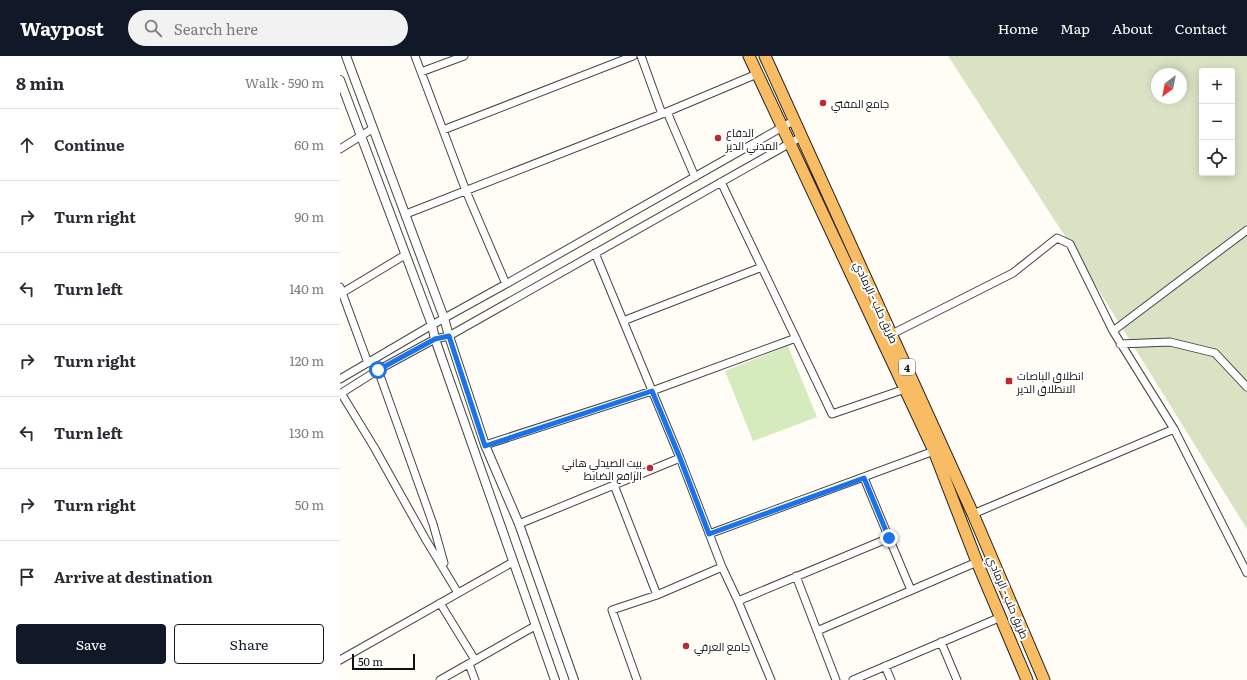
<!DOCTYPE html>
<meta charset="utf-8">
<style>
:root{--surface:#fff;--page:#f2f2f3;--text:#2b2b33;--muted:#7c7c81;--line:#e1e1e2;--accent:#111827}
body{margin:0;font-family:Literata,Cairo,serif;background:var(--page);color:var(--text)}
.controls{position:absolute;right:12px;top:12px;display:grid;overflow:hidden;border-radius:4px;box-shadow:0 2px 10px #0003}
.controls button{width:36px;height:36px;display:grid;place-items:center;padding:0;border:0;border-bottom:1px solid var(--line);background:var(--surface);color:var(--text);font:20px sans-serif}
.compass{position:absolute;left:811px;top:12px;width:36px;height:36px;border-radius:50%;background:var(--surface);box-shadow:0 2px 10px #0003;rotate:212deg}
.scale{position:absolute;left:12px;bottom:10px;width:63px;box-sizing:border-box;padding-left:4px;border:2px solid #111;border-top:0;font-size:11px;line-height:14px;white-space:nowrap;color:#111;-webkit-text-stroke:3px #fff;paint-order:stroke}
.stop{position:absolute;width:12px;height:12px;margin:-9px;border:3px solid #1a73e8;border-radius:50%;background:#fff}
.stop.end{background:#1a73e8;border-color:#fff;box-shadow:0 1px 4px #0008}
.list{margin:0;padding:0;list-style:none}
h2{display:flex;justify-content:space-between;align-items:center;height:52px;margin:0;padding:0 16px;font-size:17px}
h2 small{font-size:13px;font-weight:400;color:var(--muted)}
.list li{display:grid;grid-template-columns:26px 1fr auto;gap:12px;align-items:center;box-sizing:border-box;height:72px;padding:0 16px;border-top:1px solid var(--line)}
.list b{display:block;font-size:15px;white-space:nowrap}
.list em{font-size:13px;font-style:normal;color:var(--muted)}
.actions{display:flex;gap:8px;padding:12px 16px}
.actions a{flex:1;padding:9px 0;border:1px solid var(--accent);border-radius:4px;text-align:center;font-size:14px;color:var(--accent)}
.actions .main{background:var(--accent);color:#fff}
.icon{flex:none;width:22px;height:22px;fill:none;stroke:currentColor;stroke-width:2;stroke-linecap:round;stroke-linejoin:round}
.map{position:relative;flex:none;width:907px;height:624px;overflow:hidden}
header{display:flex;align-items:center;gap:24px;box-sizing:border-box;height:56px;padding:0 20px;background:var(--accent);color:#fff}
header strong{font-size:19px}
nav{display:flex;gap:22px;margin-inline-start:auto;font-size:14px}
.search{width:280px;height:36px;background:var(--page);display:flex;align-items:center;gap:10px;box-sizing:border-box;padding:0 14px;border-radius:22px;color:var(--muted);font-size:15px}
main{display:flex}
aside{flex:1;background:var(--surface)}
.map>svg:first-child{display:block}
.green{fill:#d5ebbd}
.cemetery{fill:#d9e3c4;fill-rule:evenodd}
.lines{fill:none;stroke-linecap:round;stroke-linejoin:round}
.minor-casing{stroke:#444;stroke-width:9}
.tertiary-casing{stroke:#444;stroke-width:10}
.trunk-casing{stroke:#222;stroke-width:13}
.minor{stroke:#fff;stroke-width:7}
.tertiary{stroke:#fff;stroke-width:8}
.trunk{stroke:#f7bc64;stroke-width:11}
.route{stroke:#1a73e8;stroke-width:5}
.poi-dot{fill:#c4262e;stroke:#fff;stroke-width:1.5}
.labels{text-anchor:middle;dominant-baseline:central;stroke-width:4;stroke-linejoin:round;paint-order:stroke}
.shield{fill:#fff;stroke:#585858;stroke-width:1}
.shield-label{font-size:10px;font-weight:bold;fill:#111}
.poi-label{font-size:11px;fill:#111;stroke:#fff;text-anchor:start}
.street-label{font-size:11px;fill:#111;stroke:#fff}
</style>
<header>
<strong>Waypost</strong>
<div class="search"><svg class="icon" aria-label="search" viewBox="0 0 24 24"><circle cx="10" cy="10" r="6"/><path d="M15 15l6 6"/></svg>Search here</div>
<nav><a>Home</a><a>Map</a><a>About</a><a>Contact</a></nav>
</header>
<main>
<aside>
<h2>8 min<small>Walk · 590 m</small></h2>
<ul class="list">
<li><svg class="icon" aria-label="ahead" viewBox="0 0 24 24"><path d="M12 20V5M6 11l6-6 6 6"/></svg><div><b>Continue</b></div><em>60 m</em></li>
<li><svg class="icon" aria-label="right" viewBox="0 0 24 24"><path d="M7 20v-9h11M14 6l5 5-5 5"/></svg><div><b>Turn right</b></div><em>90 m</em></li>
<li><svg class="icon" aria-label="left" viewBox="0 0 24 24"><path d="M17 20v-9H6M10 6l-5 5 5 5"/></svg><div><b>Turn left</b></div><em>140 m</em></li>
<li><svg class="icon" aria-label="right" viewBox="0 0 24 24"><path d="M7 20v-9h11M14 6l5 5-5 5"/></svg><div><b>Turn right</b></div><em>120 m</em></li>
<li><svg class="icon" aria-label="left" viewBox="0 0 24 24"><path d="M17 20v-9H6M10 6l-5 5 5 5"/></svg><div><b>Turn left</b></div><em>130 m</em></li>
<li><svg class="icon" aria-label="right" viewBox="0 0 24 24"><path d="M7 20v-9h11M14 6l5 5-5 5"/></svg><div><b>Turn right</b></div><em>50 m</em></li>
<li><svg class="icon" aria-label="arrive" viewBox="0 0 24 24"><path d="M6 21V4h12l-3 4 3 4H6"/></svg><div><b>Arrive at destination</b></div></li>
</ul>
<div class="actions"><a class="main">Save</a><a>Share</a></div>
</aside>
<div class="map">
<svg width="907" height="624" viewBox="0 0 907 624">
<rect width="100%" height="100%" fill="#fffdf5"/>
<path class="green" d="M448,290L477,361L413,385L385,315Z"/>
<path class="cemetery" d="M608,0H907V473L730,188ZM862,15H892V117H862ZM817,18H841V42H817Z"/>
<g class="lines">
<g class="minor-casing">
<path id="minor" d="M75,0L126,135L166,228
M301,0L322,58
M81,16L124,0
M327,56L355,121
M103,74L293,0
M0,93L32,73
M381,126L492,358L565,333
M66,158L322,58L417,18
M907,174L773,275L834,373L907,517
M255,197L340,402L382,511L398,545L431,624
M0,231L28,307
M2,237L65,199
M283,265L422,211
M552,278L673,217L717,182L730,188L773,275
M780,288L830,286L875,297L907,331
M38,314L93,468L104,507
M0,323L92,269L166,228L453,65
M1,337L34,391L86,484L118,537
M0,338L38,314L95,283L109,280L461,81
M145,389L312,335L456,282
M274,429L317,539
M633,458L834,373
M179,468L340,402
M369,478L594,395
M549,482L571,534
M456,520L496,624
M398,545L549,482L524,422
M100,547L135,604
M477,575L637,506
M601,586L617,624
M0,604L173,506
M129,608L135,624
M545,610L551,624
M100,624L195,570
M297,624L272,554L317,539L382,511
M513,624L661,561"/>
</g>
<g class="tertiary-casing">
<path id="tertiary" d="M6,0L104,262L109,280L145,389L179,468L234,624
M0,24L92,269L95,283L215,624"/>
</g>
<g class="trunk-casing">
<path id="trunk" d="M409,0L594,395L637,506L687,624
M425,0L633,458L704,624"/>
</g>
<use href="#minor" class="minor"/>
<use href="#tertiary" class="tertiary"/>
<use href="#trunk" class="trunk"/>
</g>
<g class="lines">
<path class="route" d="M38,314L95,283L109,280L145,390L312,335L340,402L369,478L524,422L549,482"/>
</g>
<g class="poi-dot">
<circle cx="483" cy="47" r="4"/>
<circle cx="378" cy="82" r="4"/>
<rect x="665" y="321" width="8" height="8" rx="2"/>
<circle cx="310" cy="412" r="4"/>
<circle cx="346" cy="590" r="4"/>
</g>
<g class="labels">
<rect class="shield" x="559" y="303" width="16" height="16" rx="3"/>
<g class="shield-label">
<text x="567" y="311">4</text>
</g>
<g class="poi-label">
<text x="491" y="47">جامع المفتي</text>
<text x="386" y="76">الدفاع<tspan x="386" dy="13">المدني الدير</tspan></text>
<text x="677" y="319">انطلاق الباصات<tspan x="677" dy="13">الانطلاق الدير</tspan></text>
<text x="302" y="406" text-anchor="end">بيت الصيدلي هاني<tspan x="302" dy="13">الرافع الضابط</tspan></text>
<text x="354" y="590">جامع العرفي</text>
</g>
<g class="street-label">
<text transform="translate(537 246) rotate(65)">طريق حلب - الرمادي</text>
<text transform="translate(669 541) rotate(67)">طريق حلب - الرمادي</text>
</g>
</g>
</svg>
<div class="controls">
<button>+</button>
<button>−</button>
<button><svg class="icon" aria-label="locate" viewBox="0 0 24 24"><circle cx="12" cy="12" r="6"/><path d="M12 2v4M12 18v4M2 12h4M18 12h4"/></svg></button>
</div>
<svg class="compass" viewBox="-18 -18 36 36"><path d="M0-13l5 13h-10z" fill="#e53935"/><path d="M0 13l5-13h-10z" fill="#7c7c81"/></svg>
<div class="scale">50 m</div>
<div class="stop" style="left:38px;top:314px"></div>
<div class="stop end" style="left:549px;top:482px"></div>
</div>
</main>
